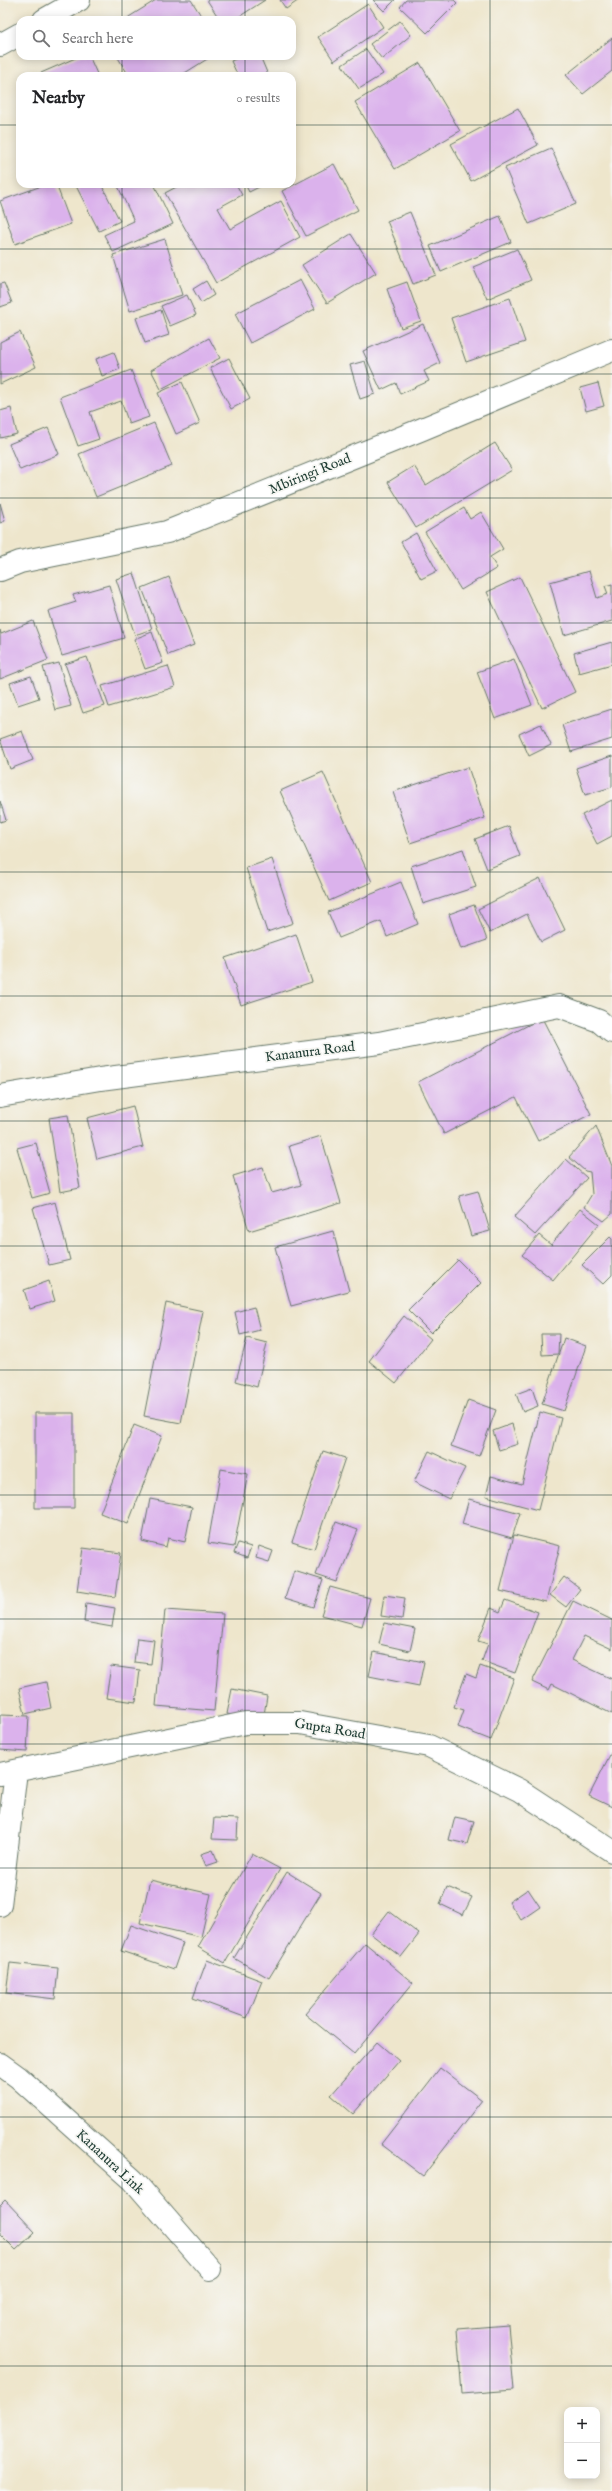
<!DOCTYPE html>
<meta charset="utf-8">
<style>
:root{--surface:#fff;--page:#f6f6f6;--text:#202124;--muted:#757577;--line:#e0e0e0}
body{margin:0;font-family:"IM FELL English",serif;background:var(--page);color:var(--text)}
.controls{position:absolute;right:12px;bottom:12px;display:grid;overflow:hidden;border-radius:8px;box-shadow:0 2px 10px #0003}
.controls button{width:36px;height:36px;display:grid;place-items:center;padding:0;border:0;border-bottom:1px solid var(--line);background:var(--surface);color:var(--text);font:20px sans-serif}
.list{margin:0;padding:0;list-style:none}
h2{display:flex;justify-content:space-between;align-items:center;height:52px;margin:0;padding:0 16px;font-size:17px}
h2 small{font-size:13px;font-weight:400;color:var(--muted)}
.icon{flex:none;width:22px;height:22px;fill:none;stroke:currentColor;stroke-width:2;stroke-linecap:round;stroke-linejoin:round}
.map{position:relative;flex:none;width:612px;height:2491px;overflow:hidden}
.search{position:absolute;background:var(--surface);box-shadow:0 2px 10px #0003;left:16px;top:16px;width:280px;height:44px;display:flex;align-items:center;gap:10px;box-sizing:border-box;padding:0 14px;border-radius:12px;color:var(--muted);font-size:15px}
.panel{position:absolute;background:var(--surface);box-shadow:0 2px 10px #0003;left:16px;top:72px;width:280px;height:116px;border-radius:12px}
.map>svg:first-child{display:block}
.building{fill:#dbb2ec}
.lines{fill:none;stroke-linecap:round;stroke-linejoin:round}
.minor-casing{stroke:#677869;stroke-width:24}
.minor{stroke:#fff;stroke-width:22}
.grid{fill:none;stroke:#1f3d34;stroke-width:1;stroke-opacity:0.55}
.labels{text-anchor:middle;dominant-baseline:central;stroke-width:3.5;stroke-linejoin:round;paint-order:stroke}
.street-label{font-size:14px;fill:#1f3d34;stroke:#f6f6f2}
</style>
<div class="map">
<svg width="612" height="2491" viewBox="0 0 612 2491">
<rect width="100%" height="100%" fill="#f6f6f2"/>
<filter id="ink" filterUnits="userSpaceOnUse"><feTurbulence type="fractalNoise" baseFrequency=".025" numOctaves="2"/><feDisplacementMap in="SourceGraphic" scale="8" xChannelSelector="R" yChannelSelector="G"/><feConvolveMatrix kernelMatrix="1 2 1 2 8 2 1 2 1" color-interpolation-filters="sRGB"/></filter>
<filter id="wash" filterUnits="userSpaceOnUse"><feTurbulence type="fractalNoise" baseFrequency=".012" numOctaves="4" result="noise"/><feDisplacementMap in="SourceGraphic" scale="16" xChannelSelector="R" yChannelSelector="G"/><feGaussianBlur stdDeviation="0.9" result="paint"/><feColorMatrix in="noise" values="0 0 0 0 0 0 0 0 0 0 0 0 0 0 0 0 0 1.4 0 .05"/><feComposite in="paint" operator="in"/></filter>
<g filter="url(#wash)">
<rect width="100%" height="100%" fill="#eee6cc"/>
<g id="blocks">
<path class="building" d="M156,0H191L204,20H124Z
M207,0H265L234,20H220Z
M280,0H299L286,9Z
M373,0H395L384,11Z
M406,0H454L457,3L427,33L400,7Z
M368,4L383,27L334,61L318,37Z
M400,21L411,35L382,59L370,44Z
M612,38V71L583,94L566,75Z
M366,49L383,74L359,89L342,65Z
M80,56H89L98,76H34Z
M117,56H212L180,76H129Z
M243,56H260L268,75L238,76L231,61Z
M420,63L460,131L395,169L355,102Z
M518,108L538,145L471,181L451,144Z
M551,148L576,204L529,224L505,168Z
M334,164L358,210L306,236L282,191Z
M47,184H56L71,224L15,244L0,201Z
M75,184H101L120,221L99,231Z
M117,184H154L173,224L113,252L104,235L134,221Z
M182,184H236L242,195L218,208L230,229L281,201L300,237L216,283L165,193Z
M245,184H265L249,192Z
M410,212L436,275L413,284L387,221Z
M500,216L511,242L441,272L430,246Z
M351,234L376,273L327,303L302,265Z
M165,239L182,295L130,311L113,255Z
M517,249L531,280L487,299L473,267Z
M300,280L315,309L250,343L235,314Z
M206,281L214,295L201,303L193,289Z
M407,282L421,321L401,328L387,289Z
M4,283L12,303L0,307V284Z
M187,295L196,315L170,326L161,306Z
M510,298L525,342L466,362L451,318Z
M161,310L169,335L145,343L136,318Z
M423,324L440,363L424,371L429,381L400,394L396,383L381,390L363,351Z
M20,332L36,367L0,384V342Z
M209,338L220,358L161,389L151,370Z
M114,352L120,369L102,376L96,359Z
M229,358L250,399L231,409L210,368Z
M365,361L375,394L360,399L350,365Z
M131,370L149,417L129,424L121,401L90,412L99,439L78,446L60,397Z
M182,382L200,423L176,434L158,393Z
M598,383L604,406L586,411L580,388Z
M11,408L17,434L0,438V411Z
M154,423L172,466L96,497L79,454Z
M48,428L59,454L20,470L9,444Z
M495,443L512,470L416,528L388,482L414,466L426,485Z
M0,503L5,521L0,523Z
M464,508L470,519L481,512L503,549L490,557L497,568L461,590L425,532Z
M416,533L437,571L421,579L401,542Z
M589,571L597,598L608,594L605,586L612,584V621L564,635L550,582Z
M134,573L152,629L135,635L116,579Z
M169,577L194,645L168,655L142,588Z
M520,577L575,692L542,708L487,592Z
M109,585L124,638L62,656L48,611L76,602L73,595Z
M33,621L48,660L0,679V630L1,634Z
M152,632L163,663L145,669L134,639Z
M612,642V664L579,673L574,653Z
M87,657L105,706L83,713L65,664Z
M514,659L532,705L495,719L477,672Z
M59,663L71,706L55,710L43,667Z
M168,666L175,687L109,707L102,686Z
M31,676L39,698L18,705L10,683Z
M612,709V739L571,752L562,725Z
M541,724L551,745L529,756L519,734Z
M22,731L33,760L10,769L0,739Z
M612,756V787L585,795L576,768Z
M468,767L485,818L410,843L393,792Z
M323,772L372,882L329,901L280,791Z
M612,800V836L597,844L582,815Z
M0,801L6,820L0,822Z
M509,826L520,856L487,869L475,839Z
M463,849L476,887L423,904L411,866Z
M272,859L293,923L267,932L246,868Z
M540,878L565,930L541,942L527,914L490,933L478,909Z
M401,882L418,924L387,937L381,921L339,938L328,912Z
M474,905L487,940L461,949L449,914Z
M296,934L312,982L241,1005L225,958Z
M542,1018L591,1114L538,1141L516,1097L444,1134L418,1082Z
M133,1106L143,1147L97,1159L87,1118Z
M68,1115L80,1188L60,1192L49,1118Z
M596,1126L612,1166V1214L604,1221L584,1207L592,1194L590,1172L585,1171L569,1157Z
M321,1136L341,1203L249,1231L233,1176L263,1167L272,1193L301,1185L289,1146Z
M36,1143L50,1193L32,1198L17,1148Z
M566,1159L587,1178L535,1235L514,1217Z
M478,1191L490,1231L471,1236L459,1196Z
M55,1202L70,1260L49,1265L33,1208Z
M580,1209L599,1224L553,1280L522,1255L539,1235L551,1245Z
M333,1231L349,1291L291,1306L275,1247Z
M610,1237L612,1239V1275L603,1284L582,1265Z
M458,1260L481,1283L431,1333L408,1310Z
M49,1281L55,1301L30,1309L24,1290Z
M166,1303L203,1311L181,1423L144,1416Z
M254,1307L260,1330L240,1335L235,1312Z
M404,1316L431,1339L396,1383L369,1361Z
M541,1334H559L558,1354L542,1355Z
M247,1338L267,1343L257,1387L236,1381Z
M564,1338L586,1346L564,1411L542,1404Z
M532,1388L538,1406L523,1412L516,1394Z
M468,1400L496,1410L479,1456L451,1446Z
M540,1412L561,1418L538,1510L486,1496L491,1476L522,1484Z
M35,1413H74V1508H35Z
M512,1424L518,1444L499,1450L493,1431Z
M134,1425L162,1436L128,1524L100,1513Z
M323,1451L345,1458L314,1549L292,1542Z
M429,1451L465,1468L449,1499L414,1482Z
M221,1469L248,1474L234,1547L208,1543Z
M150,1499L192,1507L185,1542L168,1538L166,1547L142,1541Z
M469,1499L520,1513L512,1538L462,1524Z
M336,1522L358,1530L337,1582L316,1575Z
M514,1535L560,1546L546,1602L500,1591Z
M238,1543L251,1547L247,1558L234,1553Z
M259,1546L273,1551L269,1562L256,1558Z
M83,1548L121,1553L115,1597L77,1591Z
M294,1571L323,1580L314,1607L285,1598Z
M564,1577L580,1589L566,1607L550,1595Z
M330,1587L370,1598L362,1626L321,1615Z
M384,1595L405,1598L402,1619L381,1616Z
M505,1600L538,1612L515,1673L482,1661L488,1644L478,1641L491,1608L500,1612Z
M573,1601L612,1620V1649L584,1636L572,1660L612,1679V1714L552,1684L549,1690L532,1682Z
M86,1603L115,1608L112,1627L84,1622Z
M165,1610L223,1614L214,1711L156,1706Z
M384,1623L415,1629L410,1651L379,1644Z
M137,1638L154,1640L151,1664L134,1662Z
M374,1652L424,1662L419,1686L369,1676Z
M111,1666L140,1670L136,1702L106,1698Z
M480,1666L514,1678L491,1740L458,1727L464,1710L454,1707L466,1674L476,1678Z
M46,1682L51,1708L25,1714L19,1688Z
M232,1689L267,1696L263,1721L227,1714Z
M0,1715L29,1716L27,1752L0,1750Z
M612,1751V1807L589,1796Z
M455,1817L474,1821L467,1844L449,1840Z
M214,1818L238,1819L237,1840L212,1839Z
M213,1850L218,1862L206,1866L201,1854Z
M252,1854L280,1869L225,1963L198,1947Z
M287,1872L321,1893L269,1978L234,1958Z
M150,1880L211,1894L201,1937L140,1923Z
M447,1887L472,1897L463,1915L440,1904Z
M528,1889L540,1907L521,1920L509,1902Z
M389,1911L419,1934L401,1957L371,1934Z
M131,1925L183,1943L174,1969L121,1951Z
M365,1943L413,1983L354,2054L305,2014Z
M207,1960L262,1981L247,2018L193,1998Z
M10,1963L58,1968L55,1999L6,1993Z
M377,2042L399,2061L353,2114L331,2095Z
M440,2068L482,2100L423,2176L381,2144Z
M5,2200L35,2232L16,2250L0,2234V2205Z
M508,2325L514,2390L462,2394L457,2329Z"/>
</g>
</g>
<g filter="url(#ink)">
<use href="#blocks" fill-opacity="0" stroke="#677869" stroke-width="1"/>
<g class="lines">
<g class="minor-casing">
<path id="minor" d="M44,20L79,0
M0,45L20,34
M0,570L20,562L167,532L420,430L612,350
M0,1096L100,1079L379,1043L559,1006L599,1021L612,1032
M0,1774L246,1723H300L429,1746L519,1790L612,1851
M0,1905L16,1771
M0,2064L18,2077L133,2180L210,2269"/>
</g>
<use href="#minor" class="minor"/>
</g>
</g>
<path class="grid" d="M122,0V20M245,0V20M367,0V2491M490,0V2491M122,56V76M245,56V76M0,125H20M292,125H612M122,184V2491M245,184V2491M0,249H612M0,374H612M0,498H612M0,623H612M0,747H612M0,872H612M0,996H612M0,1121H612M0,1246H612M0,1370H612M0,1495H612M0,1619H612M0,1744H612M0,1868H612M0,1993H612M0,2117H612M0,2242H612M0,2366H612"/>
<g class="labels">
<g class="street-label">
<text transform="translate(310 474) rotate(-22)">Mbiringi Road</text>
<text transform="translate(310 1052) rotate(-7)">Kananura Road</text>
<text transform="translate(330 1729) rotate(9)">Gupta Road</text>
<text transform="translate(110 2162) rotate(43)">Kananura Link</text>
</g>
</g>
</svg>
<div class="controls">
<button>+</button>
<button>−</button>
</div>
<div class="search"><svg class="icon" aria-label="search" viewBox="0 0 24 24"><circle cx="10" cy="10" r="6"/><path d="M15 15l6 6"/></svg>Search here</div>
<section class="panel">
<h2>Nearby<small>0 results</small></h2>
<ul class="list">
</ul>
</section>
</div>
